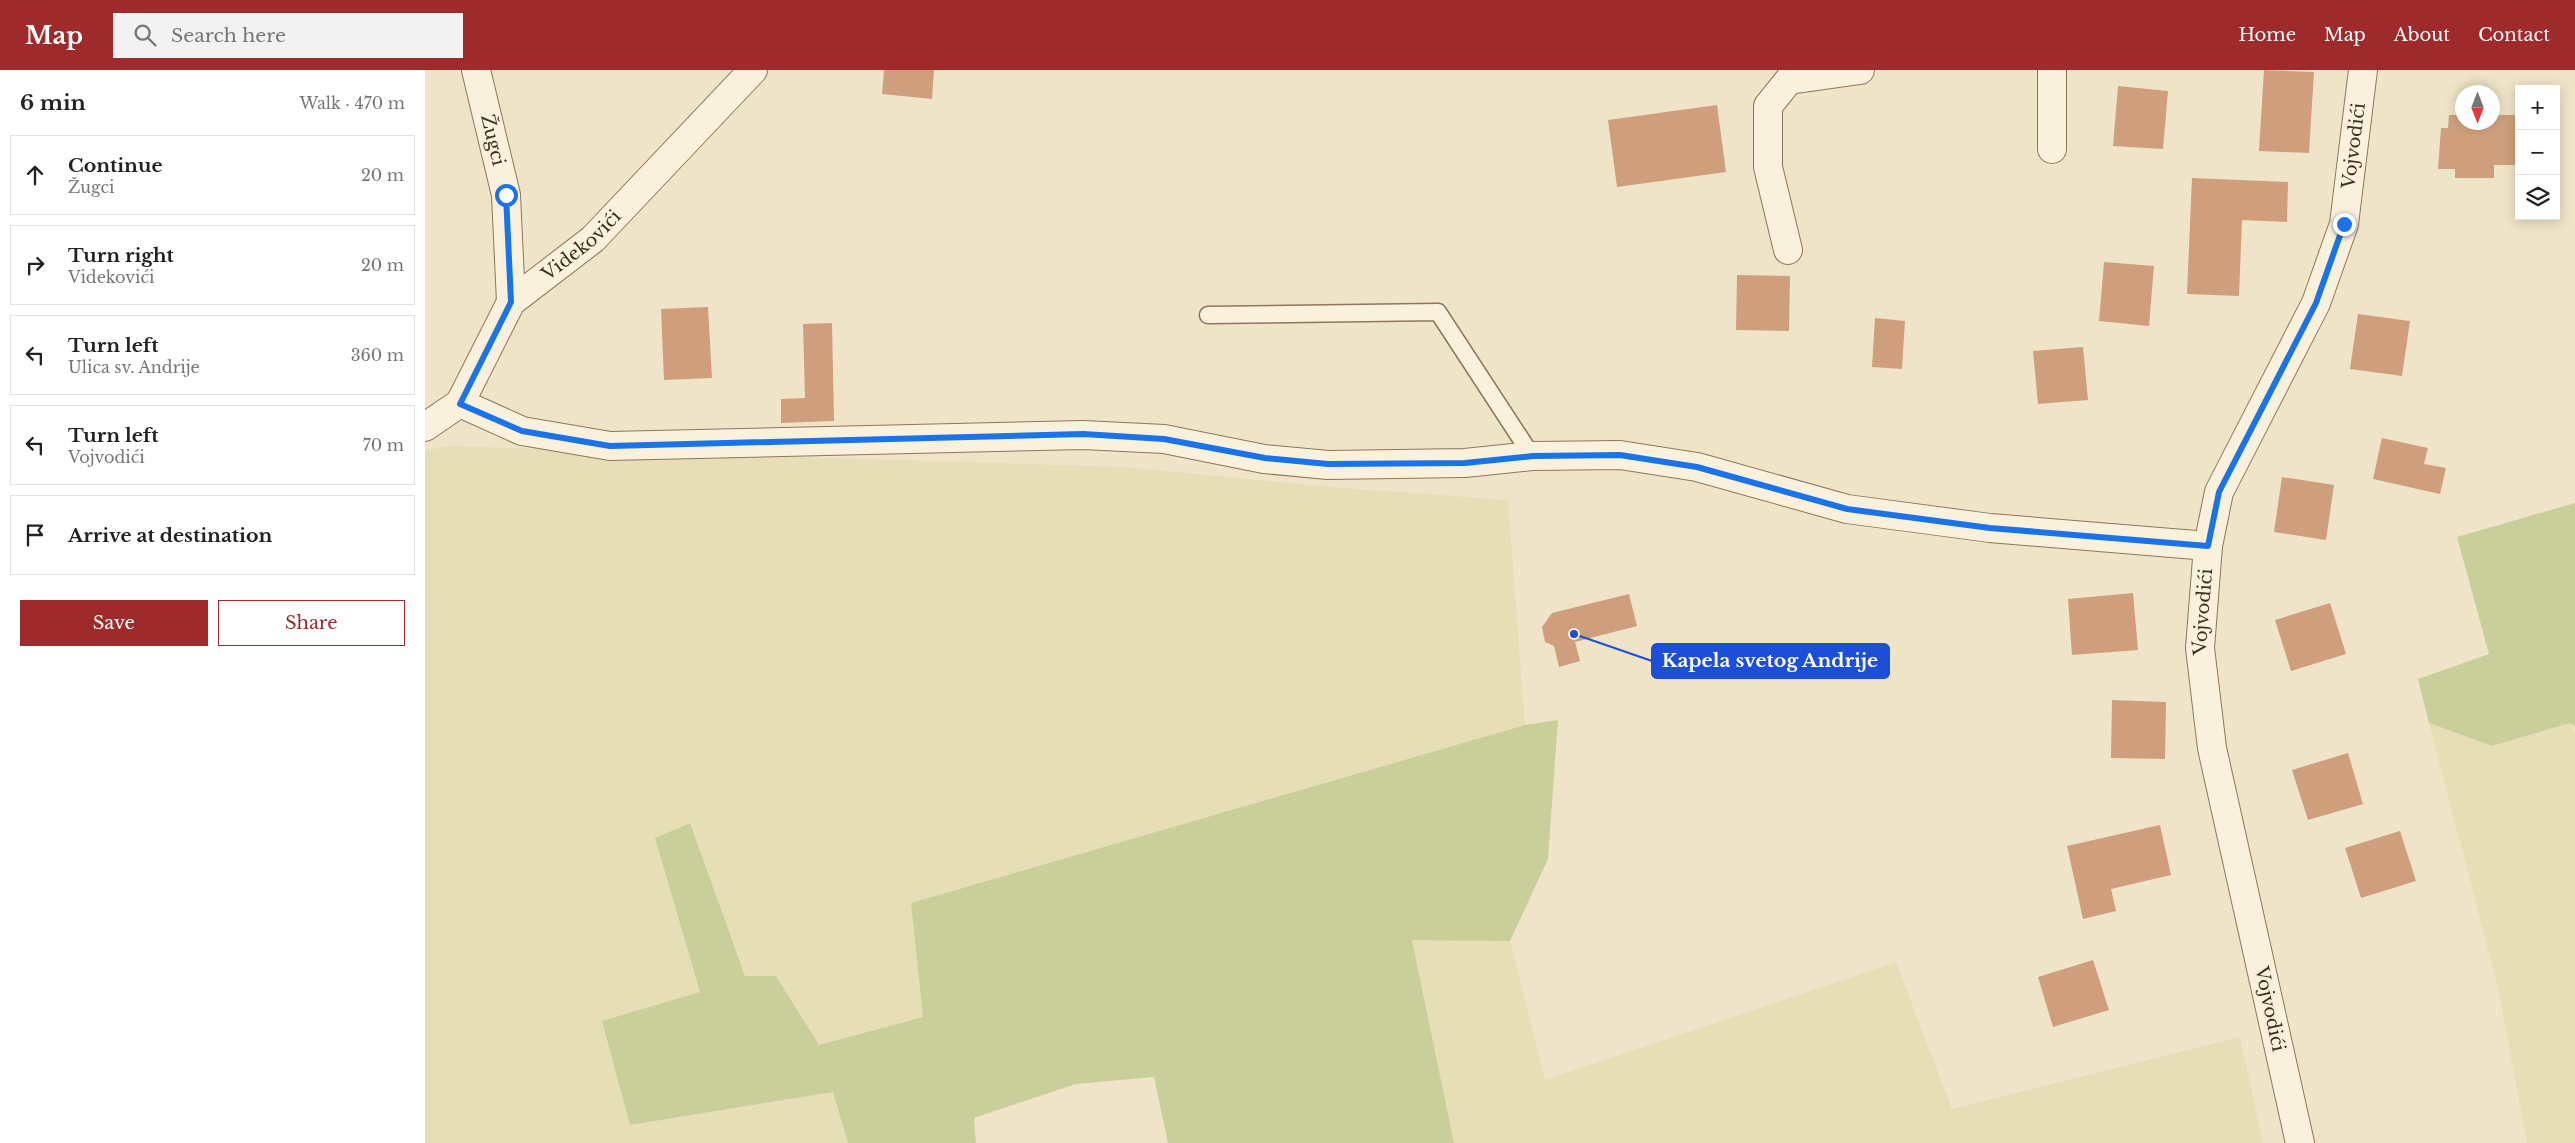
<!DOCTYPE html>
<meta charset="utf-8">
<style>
:root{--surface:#fff;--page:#f2f2f2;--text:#222;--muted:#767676;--line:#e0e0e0;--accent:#9e2a2b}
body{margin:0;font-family:"Libre Baskerville",serif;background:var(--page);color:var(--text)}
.controls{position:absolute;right:15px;top:15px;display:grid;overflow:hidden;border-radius:0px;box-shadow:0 2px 12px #0003}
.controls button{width:45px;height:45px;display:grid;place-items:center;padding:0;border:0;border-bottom:1px solid var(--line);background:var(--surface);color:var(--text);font:25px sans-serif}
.compass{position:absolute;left:2030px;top:15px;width:45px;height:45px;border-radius:50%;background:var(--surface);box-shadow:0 2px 12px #0003;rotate:180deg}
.stop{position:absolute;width:15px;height:15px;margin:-11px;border:4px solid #1a73e8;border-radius:50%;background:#fff}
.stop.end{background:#1a73e8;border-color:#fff;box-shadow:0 1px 5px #0008}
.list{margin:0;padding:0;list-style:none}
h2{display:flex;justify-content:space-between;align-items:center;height:65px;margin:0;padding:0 20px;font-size:21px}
h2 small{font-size:16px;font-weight:400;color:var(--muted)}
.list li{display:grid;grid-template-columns:32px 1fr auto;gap:15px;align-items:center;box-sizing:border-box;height:80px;margin:0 10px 10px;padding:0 10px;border:1px solid var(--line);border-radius:0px}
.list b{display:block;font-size:19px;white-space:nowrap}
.list p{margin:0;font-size:16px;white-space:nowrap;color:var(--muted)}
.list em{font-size:16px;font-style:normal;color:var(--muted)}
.actions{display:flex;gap:10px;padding:15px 20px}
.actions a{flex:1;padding:11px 0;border:1px solid var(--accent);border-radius:0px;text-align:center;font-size:18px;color:var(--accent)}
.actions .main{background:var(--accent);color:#fff}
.icon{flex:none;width:28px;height:28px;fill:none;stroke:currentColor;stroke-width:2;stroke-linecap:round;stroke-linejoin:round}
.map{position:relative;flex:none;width:2150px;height:1073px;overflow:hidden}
header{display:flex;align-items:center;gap:30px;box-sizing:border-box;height:70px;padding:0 25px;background:var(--accent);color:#fff}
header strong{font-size:24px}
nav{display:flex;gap:28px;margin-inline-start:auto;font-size:18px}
.search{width:350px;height:45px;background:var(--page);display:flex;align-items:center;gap:12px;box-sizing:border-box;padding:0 18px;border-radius:0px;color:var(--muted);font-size:19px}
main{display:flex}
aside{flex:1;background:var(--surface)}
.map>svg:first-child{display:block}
.farmland{fill:#e6deb5}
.green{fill:#c9cf9b}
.building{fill:#cf9f7d}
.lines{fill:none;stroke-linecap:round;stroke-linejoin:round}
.service-casing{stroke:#8d765c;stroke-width:19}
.minor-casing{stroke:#8d765c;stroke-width:30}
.service{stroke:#faf1dc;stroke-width:16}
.minor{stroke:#faf1dc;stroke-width:28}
.route{stroke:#1a73e8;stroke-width:6}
.labels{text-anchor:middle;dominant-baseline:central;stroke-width:5;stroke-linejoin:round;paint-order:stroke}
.street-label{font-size:18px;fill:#3d2e20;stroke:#f7eed8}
.leader{fill:none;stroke:#1d4ed8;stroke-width:2}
.callout-dot{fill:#1d4ed8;stroke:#f7eed8;stroke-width:2}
.callout{fill:#1d4ed8;stroke:#1d4ed8;stroke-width:2}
.callout-label{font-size:19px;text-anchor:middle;font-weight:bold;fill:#fff}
</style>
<header>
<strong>Map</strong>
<div class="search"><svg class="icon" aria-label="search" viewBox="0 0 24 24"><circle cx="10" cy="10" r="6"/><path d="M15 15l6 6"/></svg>Search here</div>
<nav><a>Home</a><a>Map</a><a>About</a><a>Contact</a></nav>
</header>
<main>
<aside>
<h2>6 min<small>Walk · 470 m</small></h2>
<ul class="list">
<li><svg class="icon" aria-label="ahead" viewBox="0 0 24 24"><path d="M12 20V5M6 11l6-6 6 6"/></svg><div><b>Continue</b><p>Žugci</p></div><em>20 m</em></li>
<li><svg class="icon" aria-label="right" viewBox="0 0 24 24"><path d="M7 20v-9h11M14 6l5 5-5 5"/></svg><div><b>Turn right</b><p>Videkovići</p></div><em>20 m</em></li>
<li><svg class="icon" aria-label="left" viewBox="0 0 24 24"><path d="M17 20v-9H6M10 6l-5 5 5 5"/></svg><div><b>Turn left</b><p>Ulica sv. Andrije</p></div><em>360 m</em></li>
<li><svg class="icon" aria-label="left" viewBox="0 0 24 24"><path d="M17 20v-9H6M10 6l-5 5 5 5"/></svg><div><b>Turn left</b><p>Vojvodići</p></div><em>70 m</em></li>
<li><svg class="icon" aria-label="arrive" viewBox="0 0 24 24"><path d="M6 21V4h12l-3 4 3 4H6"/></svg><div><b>Arrive at destination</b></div></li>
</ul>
<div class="actions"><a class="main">Save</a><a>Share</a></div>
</aside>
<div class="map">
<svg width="2150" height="1073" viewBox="0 0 2150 1073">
<rect width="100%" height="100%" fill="#f0e4c8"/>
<path class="farmland" d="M23,376L698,397L916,418L1083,430L1100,655L486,833L498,947L393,976L351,906H320L264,753L230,768L275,923L177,951L205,1055L408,1022L423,1073H0V381Z
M2004,653L2067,676L2145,653L2150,665V1073H2102L2073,918Z
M987,869L1085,871L1120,1010L1471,892L1527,1039L1815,967L1838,1073H1029Z"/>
<path class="green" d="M2150,433V657L2145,653L2067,676L2004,653L1993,609L2064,584L2032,467Z
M1133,650L1123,789L1085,871L987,870L1029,1073H743L729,1007L651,1014L549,1048L551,1073H423L408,1022L205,1055L177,951L275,922L230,768L265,753L320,906H351L394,975L498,947L486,833L1100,655Z"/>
<path class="building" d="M459,0H509L507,29L457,24Z
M1839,0L1889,2L1884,83L1834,81Z
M1693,16L1743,21L1738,79L1688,76Z
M1292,35L1301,102L1192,117L1183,50Z
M2024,45H2038V52H2068V45H2092L2091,95H2069V108H2030V99H2013L2016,58H2023Z
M1767,108L1863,112L1862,152L1817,150L1814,226L1762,224Z
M1679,192L1729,196L1724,256L1674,251Z
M1312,205L1365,206L1364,261L1311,260Z
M283,237L287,308L239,310L236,239Z
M1933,244L1985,251L1977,306L1925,299Z
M1450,248L1480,251L1477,299L1447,297Z
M407,253L409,351L356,353V329L380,328L378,254Z
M1658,277L1663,330L1613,334L1608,281Z
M1957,368L2003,378L1999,394L2021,398L2015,424L1948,409Z
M1857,407L1909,415L1901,470L1849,462Z
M1708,523L1713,580L1647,585L1643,529Z
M1204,524L1212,556L1150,572L1155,591L1134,597L1129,576L1120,572L1117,557L1127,543Z
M1905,533L1921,584L1866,601L1850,550Z
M1687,630L1741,632L1740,689L1686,688Z
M1923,683L1938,734L1883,750L1867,700Z
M1735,755L1746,805L1686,819L1691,841L1658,849L1642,776Z
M1975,761L1991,811L1936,828L1920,778Z
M1668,890L1684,940L1628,957L1613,907Z"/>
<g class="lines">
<g class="service-casing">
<path id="service" d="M783,245L1013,242L1107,386"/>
</g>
<g class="minor-casing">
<g id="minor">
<path id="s1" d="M51,0L81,125L86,232"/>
<path d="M1627,0V79"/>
<path d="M1363,180L1343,97V36L1364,10L1435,0"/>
<path d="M35,333L97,361L185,376L658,365L739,369L839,389L903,395L1040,393L1107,386L1195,385L1272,397L1422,439L1565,458L1783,476"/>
<path id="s2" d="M0,357L35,333L86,232L168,169L328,0"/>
<path id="s3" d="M1875,1073L1787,678L1775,578L1783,476L1794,422L1891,233L1919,154L1938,0"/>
</g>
</g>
<use href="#service" class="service"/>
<use href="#minor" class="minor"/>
</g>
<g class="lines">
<path class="route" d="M81,125L86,232L35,334L97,361L185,376L658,364L739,369L840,388L903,394L1040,393L1108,386L1195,385L1272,397L1422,439L1565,458L1783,476L1794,422L1891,233L1919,154"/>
</g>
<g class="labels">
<g class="street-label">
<text stroke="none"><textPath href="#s1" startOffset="72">Žugci</textPath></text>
<text stroke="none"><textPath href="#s3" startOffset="1038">Vojvodići</textPath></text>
<text stroke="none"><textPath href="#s2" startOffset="246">Videkovići</textPath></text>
<text stroke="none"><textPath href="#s3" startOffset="542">Vojvodići</textPath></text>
<text transform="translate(1845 939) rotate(78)">Vojvodići</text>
</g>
</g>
<path class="leader" d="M1149 564L1227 591"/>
<circle class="callout-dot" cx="1149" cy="564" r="5"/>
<rect class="callout" x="1227" y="574" width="237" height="34" rx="5"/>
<g class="callout-label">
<text x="1345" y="597">Kapela svetog Andrije</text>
</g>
</svg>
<div class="controls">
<button>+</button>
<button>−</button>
<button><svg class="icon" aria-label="layers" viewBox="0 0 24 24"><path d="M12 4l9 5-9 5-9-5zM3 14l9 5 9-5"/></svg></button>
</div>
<svg class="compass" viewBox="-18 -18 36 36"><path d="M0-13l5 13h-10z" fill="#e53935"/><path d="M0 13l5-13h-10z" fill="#767676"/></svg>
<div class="stop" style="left:81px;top:125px"></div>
<div class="stop end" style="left:1919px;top:154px"></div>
</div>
</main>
